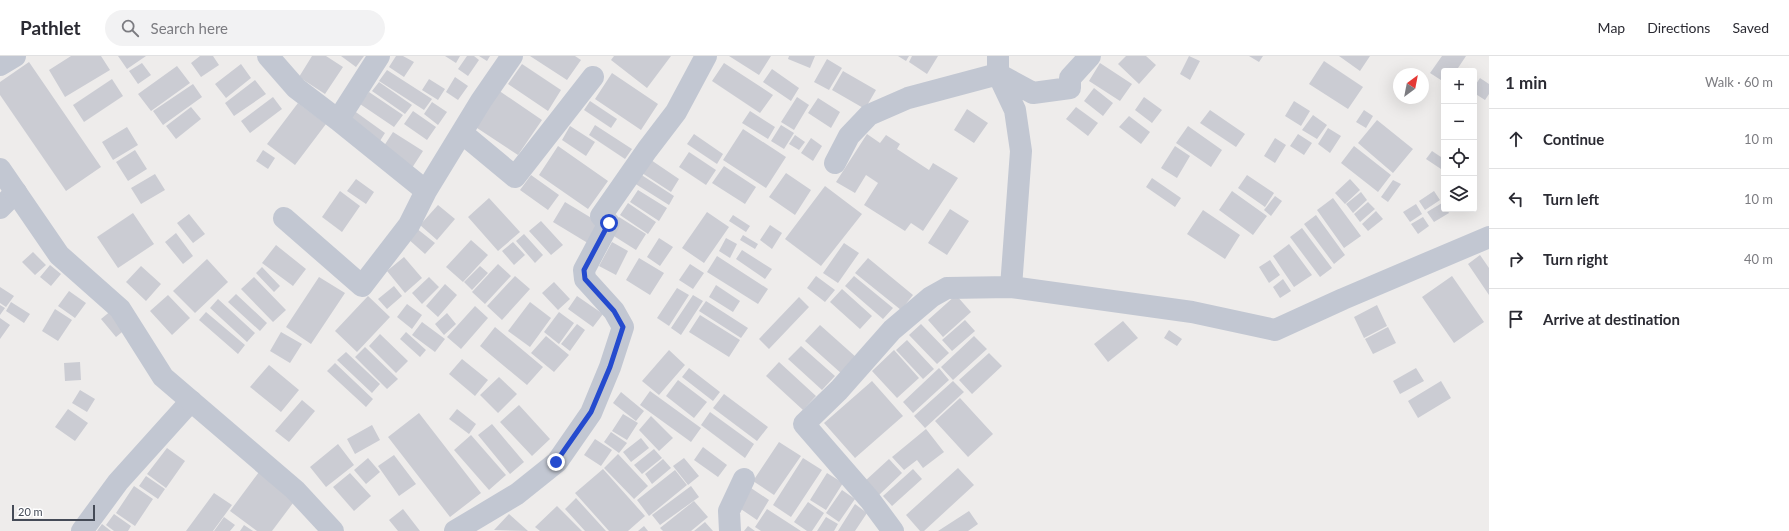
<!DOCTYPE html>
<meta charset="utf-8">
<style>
:root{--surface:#fff;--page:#f2f2f3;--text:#2b2b33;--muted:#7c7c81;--line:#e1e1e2}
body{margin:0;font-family:Lato,sans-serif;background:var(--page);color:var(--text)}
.controls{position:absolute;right:12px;top:12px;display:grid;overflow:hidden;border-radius:4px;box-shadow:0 4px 16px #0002}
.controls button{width:36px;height:36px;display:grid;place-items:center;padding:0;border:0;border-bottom:1px solid var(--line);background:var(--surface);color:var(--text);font:20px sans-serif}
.compass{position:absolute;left:1393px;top:12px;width:36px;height:36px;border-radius:50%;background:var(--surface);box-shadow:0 4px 16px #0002;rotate:32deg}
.scale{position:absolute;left:12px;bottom:10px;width:83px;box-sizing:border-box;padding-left:4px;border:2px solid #454b57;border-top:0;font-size:11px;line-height:14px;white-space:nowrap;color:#454b57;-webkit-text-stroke:3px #fff;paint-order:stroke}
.stop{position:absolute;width:12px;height:12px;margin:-9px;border:3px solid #254bce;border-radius:50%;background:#fff}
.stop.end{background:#254bce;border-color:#fff;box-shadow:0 1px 4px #0008}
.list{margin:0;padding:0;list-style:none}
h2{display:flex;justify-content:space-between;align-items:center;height:52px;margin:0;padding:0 16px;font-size:17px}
h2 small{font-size:13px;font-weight:400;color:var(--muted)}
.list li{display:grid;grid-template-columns:26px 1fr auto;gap:12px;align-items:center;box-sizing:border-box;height:60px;padding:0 16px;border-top:1px solid var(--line)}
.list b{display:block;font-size:15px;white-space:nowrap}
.list em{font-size:13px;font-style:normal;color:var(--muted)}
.icon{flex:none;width:22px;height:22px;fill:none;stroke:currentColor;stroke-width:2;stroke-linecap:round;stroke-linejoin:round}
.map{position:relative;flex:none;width:1489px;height:475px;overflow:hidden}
header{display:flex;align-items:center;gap:24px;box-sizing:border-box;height:56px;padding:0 20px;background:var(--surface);border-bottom:1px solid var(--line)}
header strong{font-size:19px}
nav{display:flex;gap:22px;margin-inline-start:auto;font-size:14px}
.search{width:280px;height:36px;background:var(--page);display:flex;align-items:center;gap:10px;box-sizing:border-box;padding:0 14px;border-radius:22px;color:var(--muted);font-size:15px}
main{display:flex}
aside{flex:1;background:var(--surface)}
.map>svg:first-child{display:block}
.building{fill:#cbccd3}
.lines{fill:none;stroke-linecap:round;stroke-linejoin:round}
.minor{stroke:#c2c7d2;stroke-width:22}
.tertiary{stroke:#c2c7d2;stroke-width:22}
.route{stroke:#254bce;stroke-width:5}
</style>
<header>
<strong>Pathlet</strong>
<div class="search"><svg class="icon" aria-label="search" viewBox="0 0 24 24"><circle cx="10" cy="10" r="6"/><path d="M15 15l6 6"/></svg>Search here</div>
<nav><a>Map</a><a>Directions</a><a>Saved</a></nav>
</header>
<main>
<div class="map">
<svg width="1489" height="475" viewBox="0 0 1489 475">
<rect width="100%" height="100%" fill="#eeeceb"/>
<path class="building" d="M71,0H101L110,14L65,41L49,14Z
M118,0H146L127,13Z
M200,0H213L219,9L201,21L191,7Z
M312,0H326L343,11L325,38L299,21Z
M341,0H364L356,11Z
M396,0H403L414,6L404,21L389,11Z
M445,0H460L456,7Z
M467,0H474L479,4L468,20L458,13Z
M479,0H490L487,5Z
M530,0H575L581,4L567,24Z
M614,0H671L647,32L611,4Z
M729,0H771L759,19Z
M789,0H815L810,12L788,3Z
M898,0H909L906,5Z
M912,0H938L927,18L909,6Z
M1126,0H1146L1156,9L1139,28L1118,8Z
M1189,0L1200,5L1190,24L1180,18Z
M1249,0H1263L1259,6Z
M1339,0H1370L1360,15Z
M1442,0H1466L1456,15H1444V26L1430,17Z
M827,3L842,12L829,34L814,26Z
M1324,5L1363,31L1348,53L1309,28Z
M29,6L101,111L66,135L0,39V26Z
M142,7L151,19L138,28L129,15Z
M724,7L773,39L760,57L712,25Z
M1100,7L1132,28L1120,45L1089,25Z
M241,8L251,22L226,42L215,28Z
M522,8L561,34L548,55L508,28Z
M177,10L190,27L151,55L138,38Z
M772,13L799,32L791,45L763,26Z
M387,14L432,43L424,54L379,25Z
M843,15L876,34L865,53L832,34Z
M612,17L658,48L641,74L595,43Z
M455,21L468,30L458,44L446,36Z
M1480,22L1489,28V38L1485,44L1474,37V31Z
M112,23L123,40L84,66L73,49Z
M429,23L445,33L438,44L422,34Z
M255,24L266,38L234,60L225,47Z
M379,26L412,49L405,58L372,35Z
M193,28L202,41L163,69L153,55Z
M1094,32L1113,47L1103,60L1084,45Z
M498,34L542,64L518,99L474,70Z
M369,36L403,59L394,71L360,48Z
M273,41L282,53L250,77L241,65Z
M797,41L809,49L794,74L781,66Z
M1144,41L1162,54L1152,67L1135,54Z
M818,42L840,56L831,72L808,57Z
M590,45L617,63L611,72L584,54Z
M1294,45L1310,55L1301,70L1285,60Z
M432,46L447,56L438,69L424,58Z
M298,47L326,68L295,109L267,88Z
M191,51L201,63L176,83L166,70Z
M1076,51L1098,67L1088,80L1066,63Z
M967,53L988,67L974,87L954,74Z
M353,54L385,77L378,88L345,65Z
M1210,54L1245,78L1236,91L1200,67Z
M1364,54L1373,60L1366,72L1356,66Z
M413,55L436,71L427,84L404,68Z
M750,55L775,71L768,83L742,67Z
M1313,59L1327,69L1317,83L1302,74Z
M1129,60L1150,76L1141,88L1119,71Z
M1377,64L1413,93L1393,117L1358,87Z
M595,69L632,93L625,103L589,79Z
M781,69L794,77L784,93L771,85Z
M570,70L595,86L586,100L562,84Z
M1188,70L1222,94L1211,111L1176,87Z
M127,71L138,89L113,104L102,86Z
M1328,72L1341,80L1330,97L1318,88Z
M743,73L786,101L766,132L723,104Z
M393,76L423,95L410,115L380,96Z
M694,78L723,98L717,108L687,88Z
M867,78L880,87L886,79L900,88L897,93L929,114L933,107L958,122L923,175L911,167L905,175L864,149L878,127L866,119L855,137L836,126Z
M1298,78L1312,87L1304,99L1290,90Z
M795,79L805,86L799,94L789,88Z
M811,82L822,90L813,105L801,97Z
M1275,82L1286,89L1275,107L1264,100Z
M558,90L608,125L588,153L539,119Z
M1175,90L1190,100L1177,122L1161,112Z
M1354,90L1391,119L1378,136L1341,107Z
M135,94L147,113L128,125L116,106Z
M263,94L275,102L268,113L256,105Z
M1432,95L1444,103V115L1426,103Z
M689,96L716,114L706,129L679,111Z
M651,104L679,123L671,136L642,117Z
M724,110L756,131L745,148L712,127Z
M786,117L811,134L795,159L769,141Z
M155,118L165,134L141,148L131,132Z
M640,118L674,140L669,149L634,127Z
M531,119L559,139L548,154L520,134Z
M1247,119L1274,137L1265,151L1238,132Z
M1152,122L1181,142L1175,151L1146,131Z
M356,123L374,136L366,148L347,135Z
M1350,123L1360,134L1345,148L1335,137Z
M1393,124L1401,128L1388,146L1381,141Z
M825,130L862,158L821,210L785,183Z
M638,134L667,152L659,165L630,146Z
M340,135L360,150L342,176L322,161Z
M1232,135L1267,160L1253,179L1219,154Z
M1434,135L1440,144L1425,154L1419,145Z
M1361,136L1367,144L1353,157L1346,148Z
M1275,140L1282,145L1271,160L1264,154Z
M489,142L520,176L498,195L468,161Z
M1333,142L1361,180L1344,192L1317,154Z
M565,146L603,169L591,189L553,166Z
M1368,146L1375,153L1360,166L1354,158Z
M628,147L656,166L648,178L620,159Z
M1442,147L1444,153H1447L1449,157L1434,166L1427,156Z
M1416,148L1422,158L1410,166L1403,156Z
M438,149L455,163L437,184L420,169Z
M950,153L969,165L947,199L928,187Z
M1203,154L1240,179L1225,203L1187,178Z
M1376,155L1383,163L1368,175L1362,168Z
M707,156L729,171L704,207L682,192Z
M133,157L154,188L118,212L97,181Z
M189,158L205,178L193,187L177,167Z
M733,159L750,170L746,176L729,165Z
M1316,159L1345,199L1334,208L1304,168Z
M619,161L646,178L636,194L609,177Z
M1423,161L1429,170L1418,178L1411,168Z
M541,165L563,189L551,199L529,175Z
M770,169L782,177L772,193L760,184Z
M416,172L435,187L425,198L407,182Z
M1302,172L1332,212L1320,221L1290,181Z
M176,177L193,200L183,208L165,186Z
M524,178L543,199L535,207L516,185Z
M743,179L758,188L755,193L740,184Z
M659,182L673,191L660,210L647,201Z
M726,182L737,188L730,202L719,195Z
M471,184L488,199L463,226L446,211Z
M513,186L525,199L514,209L502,195Z
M612,186L628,195L616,219L599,210Z
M844,187L859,197L838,227L823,217Z
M1289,188L1312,219L1294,231L1273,200Z
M276,189L306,213L293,230L262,207Z
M742,194L772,213L765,223L736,203Z
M33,196L46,209L35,219L22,206Z
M1480,199L1489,212V239L1468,208Z
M717,200L768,233L758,248L707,216Z
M404,201L422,222L405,237L387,215Z
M639,202L664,217L650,239L626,224Z
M868,202L913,239L901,254L855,217Z
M207,203L228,226L195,257L173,235Z
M1270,204L1280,219L1269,227L1259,211Z
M498,208L511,220L485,248L472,236Z
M690,208L704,217L693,233L679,224Z
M50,209L61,218L51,230L40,221Z
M141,210L161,228L146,245L126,226Z
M480,210L488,217L472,234L464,226Z
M262,211L280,230L274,236L256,217Z
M515,220L530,233L502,264L487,250Z
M816,220L835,234L825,246L807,232Z
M854,220L893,252L883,263L845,230Z
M1452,220L1484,266L1454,287L1422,241Z
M254,221L286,254L273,266L241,233Z
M319,221L345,237L311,288L286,271Z
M429,221L439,231L422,248L412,237Z
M1283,223L1291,235L1280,242L1273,231Z
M554,226L570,243L558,254L542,237Z
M445,228L457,239L438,261L426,250Z
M716,229L740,245L733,256L709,241Z
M394,230L402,240L387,253L378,243Z
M0,231L14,240L6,251L0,247Z
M677,232L689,239L669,270L657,262Z
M842,233L872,260L860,273L830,246Z
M69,235L86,247L75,262L58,250Z
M236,238L267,267L260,275L228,246Z
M168,239L190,262L172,279L150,255Z
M693,239L703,245L681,279L671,272Z
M956,239L971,256L943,281L928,264Z
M368,240L390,261L357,296L335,275Z
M577,240L603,258L593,271L568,253Z
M799,241L809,251L769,293L759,283Z
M218,243L255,277L247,286L210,252Z
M706,245L748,272L741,282L699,255Z
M11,246L30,258L24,267L6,255Z
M530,246L551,262L530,291L508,275Z
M407,248L422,259L412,273L397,261Z
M0,249L5,252L0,259Z
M1377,249L1387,270L1364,282L1354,261Z
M475,250L488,262L461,293L447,281Z
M55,253L72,264L58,285L42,275Z
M112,254L127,272L116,281L101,263Z
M206,256L245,289L238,298L199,264Z
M559,256L574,267L559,288L544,276Z
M447,257L456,268L444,279L435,268Z
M700,259L740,284L729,301L689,276Z
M0,262L10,269L0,283Z
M965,264L975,275L952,295L942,284Z
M1123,265L1138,282L1108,306L1094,288Z
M422,266L445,283L435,296L412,279Z
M577,268L585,274L570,295L561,288Z
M921,268L949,297L937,308L909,279Z
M820,269L857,302L842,318L805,285Z
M495,271L543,311L527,329L480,290Z
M1388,271L1396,287L1373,298L1365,283Z
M1169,274L1182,283L1177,290L1164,282Z
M281,276L302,288L290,307L270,295Z
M406,276L426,294L420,301L400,283Z
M380,278L408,305L396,317L369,290Z
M546,280L569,299L554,316L531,297Z
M974,280L987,293L953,324L941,311Z
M907,284L934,313L923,323L896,294Z
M801,290L835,320L822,334L788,303Z
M365,291L398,323L387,333L355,301Z
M669,294L685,309L659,339L642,325Z
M894,294L919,322L897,342L872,315Z
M346,296L380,328L372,337L337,304Z
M989,297L1002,310L972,338L959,324Z
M462,303L488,324L475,340L449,318Z
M80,306L81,324L65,325L64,307Z
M779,306L816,340L803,354L766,320Z
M335,307L373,343L366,351L327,315Z
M269,309L299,334L281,356L250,331Z
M689,312L720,336L713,345L682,321Z
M939,312L949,324L913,357L903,346Z
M1416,312L1424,325L1400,338L1393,325Z
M499,321L517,338L498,357L480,339Z
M678,324L707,346L694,362L666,340Z
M872,325L903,360L855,402L824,367Z
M953,325L964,336L925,372L914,360Z
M1441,325L1451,342L1418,362L1408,345Z
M80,334L95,343L87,356L72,347Z
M650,335L701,372L691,386L640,349Z
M621,336L644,355L636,365L613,347Z
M724,338L768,371L757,385L713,352Z
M960,342L993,378L968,401L935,365Z
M302,344L315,355L289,386L275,375Z
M519,349L550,383L532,400L500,366Z
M68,353L88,367L75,385L55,371Z
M457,353L476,368L469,378L449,363Z
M710,356L754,388L745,402L701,369Z
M419,357L481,437L450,461L388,381Z
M623,358L638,367L627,384L612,375Z
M651,360L673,382L659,395L639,374Z
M492,368L524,406L510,418L478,379Z
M372,369L380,384L355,398L347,383Z
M926,373L944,396L923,412L917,404L904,414L892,401Z
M611,376L627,387L619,397L604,386Z
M471,379L506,419L489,434L454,394Z
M641,382L649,392L631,406L623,396Z
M595,383L612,394L601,410L584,399Z
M779,386L801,400L774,439L753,425Z
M338,388L354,409L326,431L310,411Z
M703,391L727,409L718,421L694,404Z
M167,392L185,405L166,432L147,418Z
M654,393L662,402L642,418L634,409Z
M618,398L648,430L634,443L604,412Z
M394,399L416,428L399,440L378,410Z
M368,402L380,416L366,428L354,414Z
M684,402L699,420L688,429L673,410Z
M803,402L822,414L791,461L773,449Z
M663,403L671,412L652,428L645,418Z
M889,403L902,417L879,439L865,425Z
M958,412L974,429L924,475H920L906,459Z
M603,413L645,460L628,475H609L575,437Z
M913,413L922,423L892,450L883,440Z
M675,414L687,429L649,460L637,444Z
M259,416L296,443L272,475H257L230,455Z
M350,417L371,440L354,455L333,431Z
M827,417L843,427L826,454L810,444Z
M146,420L165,433L158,443L139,430Z
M134,430L153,443L135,470L116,457Z
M691,430L699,441L660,469L652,459Z
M748,430L769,444L757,464L735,449Z
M842,434L855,443L839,466L826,457Z
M214,437L232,449L213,475H186Z
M576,442L606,475H585L565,453Z
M694,445L708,461L691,475H663L660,472Z
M808,446L824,457L812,475H807L794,466Z
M855,448L867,457L855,475H838Z
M557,450L582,475H540L535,471Z
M403,453L420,475H398L389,464Z
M767,453L801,475H761L755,471Z
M969,455L978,468L968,475H938Z
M114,458L131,470L128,475H114L106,469Z
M509,458L528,475L494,474Z
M224,461L235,469L230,475H214Z
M826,461L838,468L834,475H817Z
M705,466L713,475H694Z
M102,468L111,475H97Z
M244,469L253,475H240Z
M644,470L648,475H638Z
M748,470L755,475H744Z"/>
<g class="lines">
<path class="minor" d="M268,0L296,32L338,64L426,135
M0,9L15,0
M998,18L1015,54L1021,95L1011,231
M998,18L1033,37L1070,32V22L1090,0
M338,64L379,0
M462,77L515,121L593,21
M835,107L849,80L869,59L908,42L998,18V0
M0,152L16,136
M284,162L362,230L409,169L426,135L481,45L512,0
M82,475L118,426L191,345
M455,475L517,438L557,406L591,357L610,311L623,271L614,255L585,223L584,214L609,167L601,160L647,94L676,56L706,0
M730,475L729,455L744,423
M893,475L870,444L804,368L839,334L892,274L931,241L947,232L1011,231L1192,256L1275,274L1343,243L1489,181"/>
<path class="tertiary" d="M0,113L59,199L120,253L163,321L295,434L333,475"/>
</g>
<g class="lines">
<path class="route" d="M556,406L591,356L610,311L623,271L614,255L585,223L584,214L609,167"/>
</g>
</svg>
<div class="controls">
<button>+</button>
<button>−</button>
<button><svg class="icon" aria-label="locate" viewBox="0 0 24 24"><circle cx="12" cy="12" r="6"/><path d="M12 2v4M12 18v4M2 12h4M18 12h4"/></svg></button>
<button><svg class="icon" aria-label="layers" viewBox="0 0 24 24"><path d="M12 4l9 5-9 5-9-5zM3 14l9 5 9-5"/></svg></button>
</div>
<svg class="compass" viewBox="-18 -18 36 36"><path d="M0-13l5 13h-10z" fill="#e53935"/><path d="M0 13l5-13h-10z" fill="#7c7c81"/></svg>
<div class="scale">20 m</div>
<div class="stop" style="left:609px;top:167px"></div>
<div class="stop end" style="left:556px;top:406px"></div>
</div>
<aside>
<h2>1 min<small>Walk · 60 m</small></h2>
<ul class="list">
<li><svg class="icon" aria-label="ahead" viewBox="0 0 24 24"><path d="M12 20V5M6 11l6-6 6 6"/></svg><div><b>Continue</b></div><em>10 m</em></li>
<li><svg class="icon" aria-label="left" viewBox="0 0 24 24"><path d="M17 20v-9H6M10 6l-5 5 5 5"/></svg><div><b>Turn left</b></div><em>10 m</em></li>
<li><svg class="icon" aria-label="right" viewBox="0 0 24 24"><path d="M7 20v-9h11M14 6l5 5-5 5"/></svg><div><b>Turn right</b></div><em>40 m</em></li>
<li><svg class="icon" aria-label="arrive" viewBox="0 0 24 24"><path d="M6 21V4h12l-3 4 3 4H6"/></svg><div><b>Arrive at destination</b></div></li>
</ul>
</aside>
</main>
